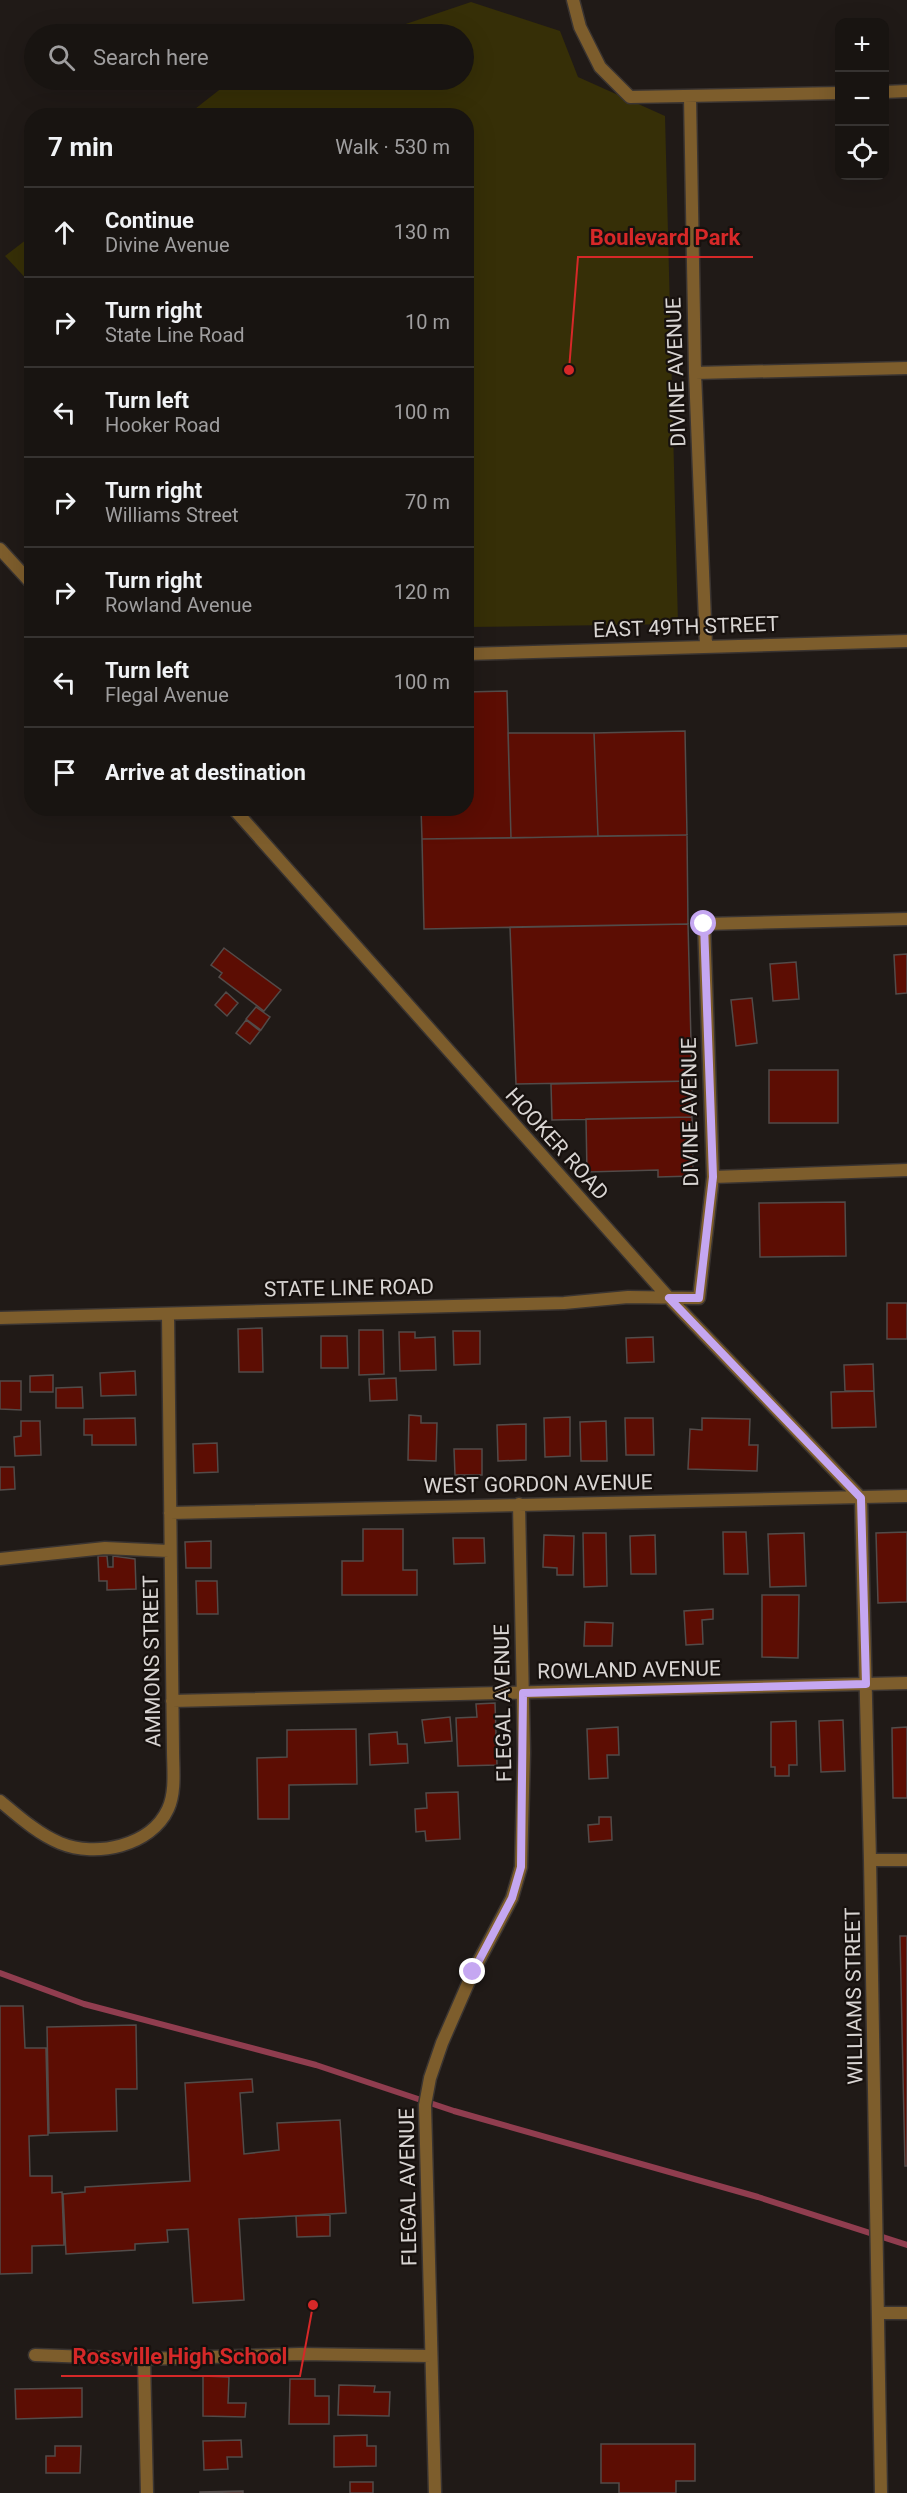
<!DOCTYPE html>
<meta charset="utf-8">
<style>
:root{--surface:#181411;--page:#211d1a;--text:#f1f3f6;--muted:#9f9e9f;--line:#363331}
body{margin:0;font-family:Roboto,sans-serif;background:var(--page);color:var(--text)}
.controls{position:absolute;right:18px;top:18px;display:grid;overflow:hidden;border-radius:12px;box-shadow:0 6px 24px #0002}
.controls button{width:54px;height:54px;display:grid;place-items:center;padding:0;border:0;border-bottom:2px solid var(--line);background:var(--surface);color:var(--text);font:30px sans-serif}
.stop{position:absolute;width:18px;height:18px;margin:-14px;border:4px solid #c5a7f1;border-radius:50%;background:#fff}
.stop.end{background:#c5a7f1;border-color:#fff;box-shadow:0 2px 6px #0008}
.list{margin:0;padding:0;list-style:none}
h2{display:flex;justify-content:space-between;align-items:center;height:78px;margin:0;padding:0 24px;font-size:26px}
h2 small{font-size:20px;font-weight:400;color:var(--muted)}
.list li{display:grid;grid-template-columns:39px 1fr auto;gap:18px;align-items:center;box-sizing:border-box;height:90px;padding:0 24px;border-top:2px solid var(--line)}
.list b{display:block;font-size:22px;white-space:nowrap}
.list p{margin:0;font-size:20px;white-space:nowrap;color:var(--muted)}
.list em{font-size:20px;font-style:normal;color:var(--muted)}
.icon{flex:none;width:33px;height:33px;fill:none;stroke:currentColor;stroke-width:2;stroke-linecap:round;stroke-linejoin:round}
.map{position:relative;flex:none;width:907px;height:2493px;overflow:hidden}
.search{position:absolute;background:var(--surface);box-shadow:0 6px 24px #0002;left:24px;top:24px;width:450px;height:66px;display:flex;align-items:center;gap:15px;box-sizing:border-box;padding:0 21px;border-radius:33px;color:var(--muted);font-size:22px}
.panel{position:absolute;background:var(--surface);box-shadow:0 6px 24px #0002;left:24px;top:108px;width:450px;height:708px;border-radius:24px}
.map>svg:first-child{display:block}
.green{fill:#362f07}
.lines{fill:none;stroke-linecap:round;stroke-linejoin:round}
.stream{stroke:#903d4f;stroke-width:6}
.building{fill:#5c0d03;stroke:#524b49;stroke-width:1.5}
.minor-casing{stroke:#3a3431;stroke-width:15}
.minor{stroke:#7d5d2c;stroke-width:12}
.route{stroke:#c5a7f1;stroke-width:8}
.labels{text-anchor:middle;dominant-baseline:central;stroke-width:4.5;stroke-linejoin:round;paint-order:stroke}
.street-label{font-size:21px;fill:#d9d5d3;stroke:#17110e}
.leader{fill:none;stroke:#d62828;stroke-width:2}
.callout-dot{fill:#d62828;stroke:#17110e;stroke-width:2}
.callout-label{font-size:22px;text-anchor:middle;font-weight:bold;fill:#d62828;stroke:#17110e;stroke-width:4.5;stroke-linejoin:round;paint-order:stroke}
</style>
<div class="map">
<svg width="907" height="2493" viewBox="0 0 907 2493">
<rect width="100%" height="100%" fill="#201a17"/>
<path class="green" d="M471,2L560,31L578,77L665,116L678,624L467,627L466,116H186L223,87L244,80H464V34H376Z
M31,236V284L5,256Z"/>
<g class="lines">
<path class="stream" d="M0,1973L84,2004L316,2065L454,2111L758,2197L907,2245"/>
</g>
<path class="building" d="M507,691L511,838L422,839L421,808H466V692Z
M685,731L687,835L598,836L594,733Z
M508,733H594L598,836L511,838Z
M687,835L688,924L424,929L422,839Z
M688,924L692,1081L516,1084L510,927Z
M224,948L281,990L264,1011L219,977L222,973L211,965Z
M907,954V993L896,994L894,955Z
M796,962L799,999L773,1001L770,964Z
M226,992L238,1003L227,1016L215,1005Z
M752,998L757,1043L736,1046L731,1000Z
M256,1007L270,1017L261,1030L246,1019Z
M246,1020L260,1031L250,1044L236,1033Z
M769,1070H838V1123H769Z
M692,1081V1117L552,1120L551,1084Z
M692,1117L693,1176L658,1177V1170L587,1172L586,1119Z
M845,1202L846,1256L760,1257L759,1203Z
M887,1303H907V1339H887Z
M262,1328L263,1372H239L238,1329Z
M359,1330H383L384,1374L359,1375Z
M453,1331H480V1364L454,1365Z
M399,1332H415V1338L435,1337L436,1370L400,1371Z
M321,1336H347L348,1368H321Z
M653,1337L654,1362L627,1363L626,1338Z
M873,1364L874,1391H845L844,1365Z
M135,1371L136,1395L101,1396L100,1373Z
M53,1375V1392H30V1376Z
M396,1378L397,1400L370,1401L369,1379Z
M0,1381H21V1410L0,1409Z
M82,1387L83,1408H56V1388Z
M874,1391L876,1427L832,1428L831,1392Z
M409,1415L421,1416V1423H437L436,1461L408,1460Z
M570,1417V1456L545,1457L544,1418Z
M135,1418L136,1445H92V1435H84V1419Z
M625,1418H653L654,1455H626Z
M702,1418L750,1419L749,1445H758L757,1471L688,1469L690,1429L702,1430Z
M21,1421H40L41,1455L15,1456L14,1437L21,1436Z
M606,1421L607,1461H581L580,1422Z
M526,1424V1460L498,1461L497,1425Z
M217,1443L218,1472L194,1473L193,1444Z
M454,1449H482V1475H455Z
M0,1467H14L15,1489L0,1490Z
M363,1529H403V1570H417V1595H342V1561H363Z
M723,1532H746L748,1574H724Z
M907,1532V1602L878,1603L876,1533Z
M583,1533H606L607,1586L584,1587Z
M804,1533L806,1586L770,1587L768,1534Z
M544,1535L574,1536L573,1575H557V1568L543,1567Z
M655,1535L656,1574H631L630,1536Z
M453,1538H484L485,1563L454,1564Z
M211,1541V1568H186L185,1542Z
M98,1556H107L108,1567H113V1556L135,1559L136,1589L107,1590V1581H99Z
M196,1581H217L218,1614H197Z
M762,1595H799L798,1658L762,1657Z
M713,1609V1619L702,1620L703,1644L686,1645L684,1611Z
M585,1622L613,1623L612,1646H584Z
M495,1703L497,1765L458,1766L456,1718L477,1717L476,1704Z
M450,1717L452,1741L425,1743L422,1720Z
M843,1720L845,1771L821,1772L819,1721Z
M796,1721L797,1765H789V1776H775V1767H771V1722Z
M618,1727L619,1755H607L608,1778L589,1779L587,1729Z
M907,1727V1798H893L892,1728Z
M356,1729L357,1784L289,1785V1819H258L257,1758L287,1757V1730Z
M397,1732L398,1744H407L408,1763L370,1765L369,1734Z
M458,1792L460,1839L426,1841L425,1831L416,1832L415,1809L427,1808L426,1793Z
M599,1817H611L612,1840L589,1842L588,1825L599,1824Z
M900,1936H907V2166H905Z
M0,2006H23L25,2048H46L48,2135L29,2136L30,2176H52V2193L62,2192L64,2245L32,2246V2273L0,2274Z
M136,2025L137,2089H116L117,2131L49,2133L47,2027Z
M252,2079L253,2092L240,2093L244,2154L279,2150L277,2123L340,2120L346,2213L239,2219L244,2300L193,2303L188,2229L167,2230L168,2242L135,2244V2250L66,2254L63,2194L85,2192V2187L190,2181L185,2083Z
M330,2215V2236L297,2237L296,2216Z
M203,2376L229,2377L228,2403H246L245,2417L203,2416Z
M290,2379H315V2396H329V2424H289Z
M339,2385L375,2386L374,2392H390L389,2416L338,2415Z
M82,2388V2417L16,2419L15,2389Z
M367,2435V2446H376V2466L334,2467V2436Z
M241,2440L242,2457H227L228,2469L204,2470L203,2441Z
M601,2444H695V2481H676V2493H619V2483H601Z
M55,2446H81L80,2473H46V2456H55Z
M350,2482H373V2493H350Z
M243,2491V2493H200V2492Z"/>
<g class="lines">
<g class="minor-casing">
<path id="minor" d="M573,0L580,27L600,67L630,97L840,93
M884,92L907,91
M690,97L695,373L706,646
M695,373L907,368
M0,549L32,584
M466,654L907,641
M233,808L669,1298L861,1498L870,1860L881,2493
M713,1177L907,1170
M0,1318L564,1303L628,1297L699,1298L713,1177L704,924L907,919
M170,1513L907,1496
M0,1559L105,1548L169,1551
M172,1701L907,1683
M0,1801C18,1816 38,1834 60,1843C96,1858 151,1846 168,1809C176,1792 173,1768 173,1750L168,1315
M870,1860H907
M879,2313H907
M35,2355L144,2359L300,2354L431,2356
M144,2359L147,2493
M435,2493L425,2105L430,2078L442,2043L473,1972L512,1898L521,1867L524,1753L519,1504"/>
</g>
<use href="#minor" class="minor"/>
</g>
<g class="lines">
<path class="route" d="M473,1972L512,1898L521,1867L523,1693L866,1684L861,1498L669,1298H699L713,1177L704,924"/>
</g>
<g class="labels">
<g class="street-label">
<text transform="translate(676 372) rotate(-92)">DIVINE AVENUE</text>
<text transform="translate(686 627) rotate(-2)">EAST 49TH STREET</text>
<text transform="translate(690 1112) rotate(-91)">DIVINE AVENUE</text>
<text transform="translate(557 1144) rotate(48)">HOOKER ROAD</text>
<text transform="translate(349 1288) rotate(-1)">STATE LINE ROAD</text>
<text transform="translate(538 1484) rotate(-1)">WEST GORDON AVENUE</text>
<text transform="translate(152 1661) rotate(-91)">AMMONS STREET</text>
<text transform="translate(629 1670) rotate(-1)">ROWLAND AVENUE</text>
<text transform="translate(503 1703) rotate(-91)">FLEGAL AVENUE</text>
<text transform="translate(854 1996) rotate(-91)">WILLIAMS STREET</text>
<text transform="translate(408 2187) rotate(-91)">FLEGAL AVENUE</text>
</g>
</g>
<path class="leader" d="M569 370L578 257H753M313 2305L300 2376H61"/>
<g class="callout-dot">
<circle cx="569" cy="370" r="6"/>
<circle cx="313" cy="2305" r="6"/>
</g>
<g class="callout-label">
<text x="665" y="245">Boulevard Park</text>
<text x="180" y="2364">Rossville High School</text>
</g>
</svg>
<div class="controls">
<button>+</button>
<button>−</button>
<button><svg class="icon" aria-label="locate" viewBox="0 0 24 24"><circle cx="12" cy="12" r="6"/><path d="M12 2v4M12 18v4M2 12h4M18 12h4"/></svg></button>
</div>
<div class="stop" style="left:704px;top:924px"></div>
<div class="stop end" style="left:473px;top:1972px"></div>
<div class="search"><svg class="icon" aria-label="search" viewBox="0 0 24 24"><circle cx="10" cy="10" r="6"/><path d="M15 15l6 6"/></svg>Search here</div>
<section class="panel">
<h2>7 min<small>Walk · 530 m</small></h2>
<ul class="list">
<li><svg class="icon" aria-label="ahead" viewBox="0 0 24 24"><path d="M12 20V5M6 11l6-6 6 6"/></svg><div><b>Continue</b><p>Divine Avenue</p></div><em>130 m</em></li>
<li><svg class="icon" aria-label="right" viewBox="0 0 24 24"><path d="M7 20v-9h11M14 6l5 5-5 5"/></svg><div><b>Turn right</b><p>State Line Road</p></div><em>10 m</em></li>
<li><svg class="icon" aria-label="left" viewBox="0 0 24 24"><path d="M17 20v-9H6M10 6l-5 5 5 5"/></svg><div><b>Turn left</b><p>Hooker Road</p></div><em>100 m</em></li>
<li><svg class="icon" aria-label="right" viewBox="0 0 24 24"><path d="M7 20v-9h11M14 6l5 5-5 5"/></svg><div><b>Turn right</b><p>Williams Street</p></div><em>70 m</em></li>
<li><svg class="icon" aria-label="right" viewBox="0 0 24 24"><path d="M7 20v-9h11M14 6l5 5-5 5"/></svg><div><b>Turn right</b><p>Rowland Avenue</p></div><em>120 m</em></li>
<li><svg class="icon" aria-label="left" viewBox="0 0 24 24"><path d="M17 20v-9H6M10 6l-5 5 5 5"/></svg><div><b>Turn left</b><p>Flegal Avenue</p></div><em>100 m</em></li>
<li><svg class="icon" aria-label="arrive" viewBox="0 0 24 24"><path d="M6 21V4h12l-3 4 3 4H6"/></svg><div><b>Arrive at destination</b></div></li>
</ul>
</section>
</div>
